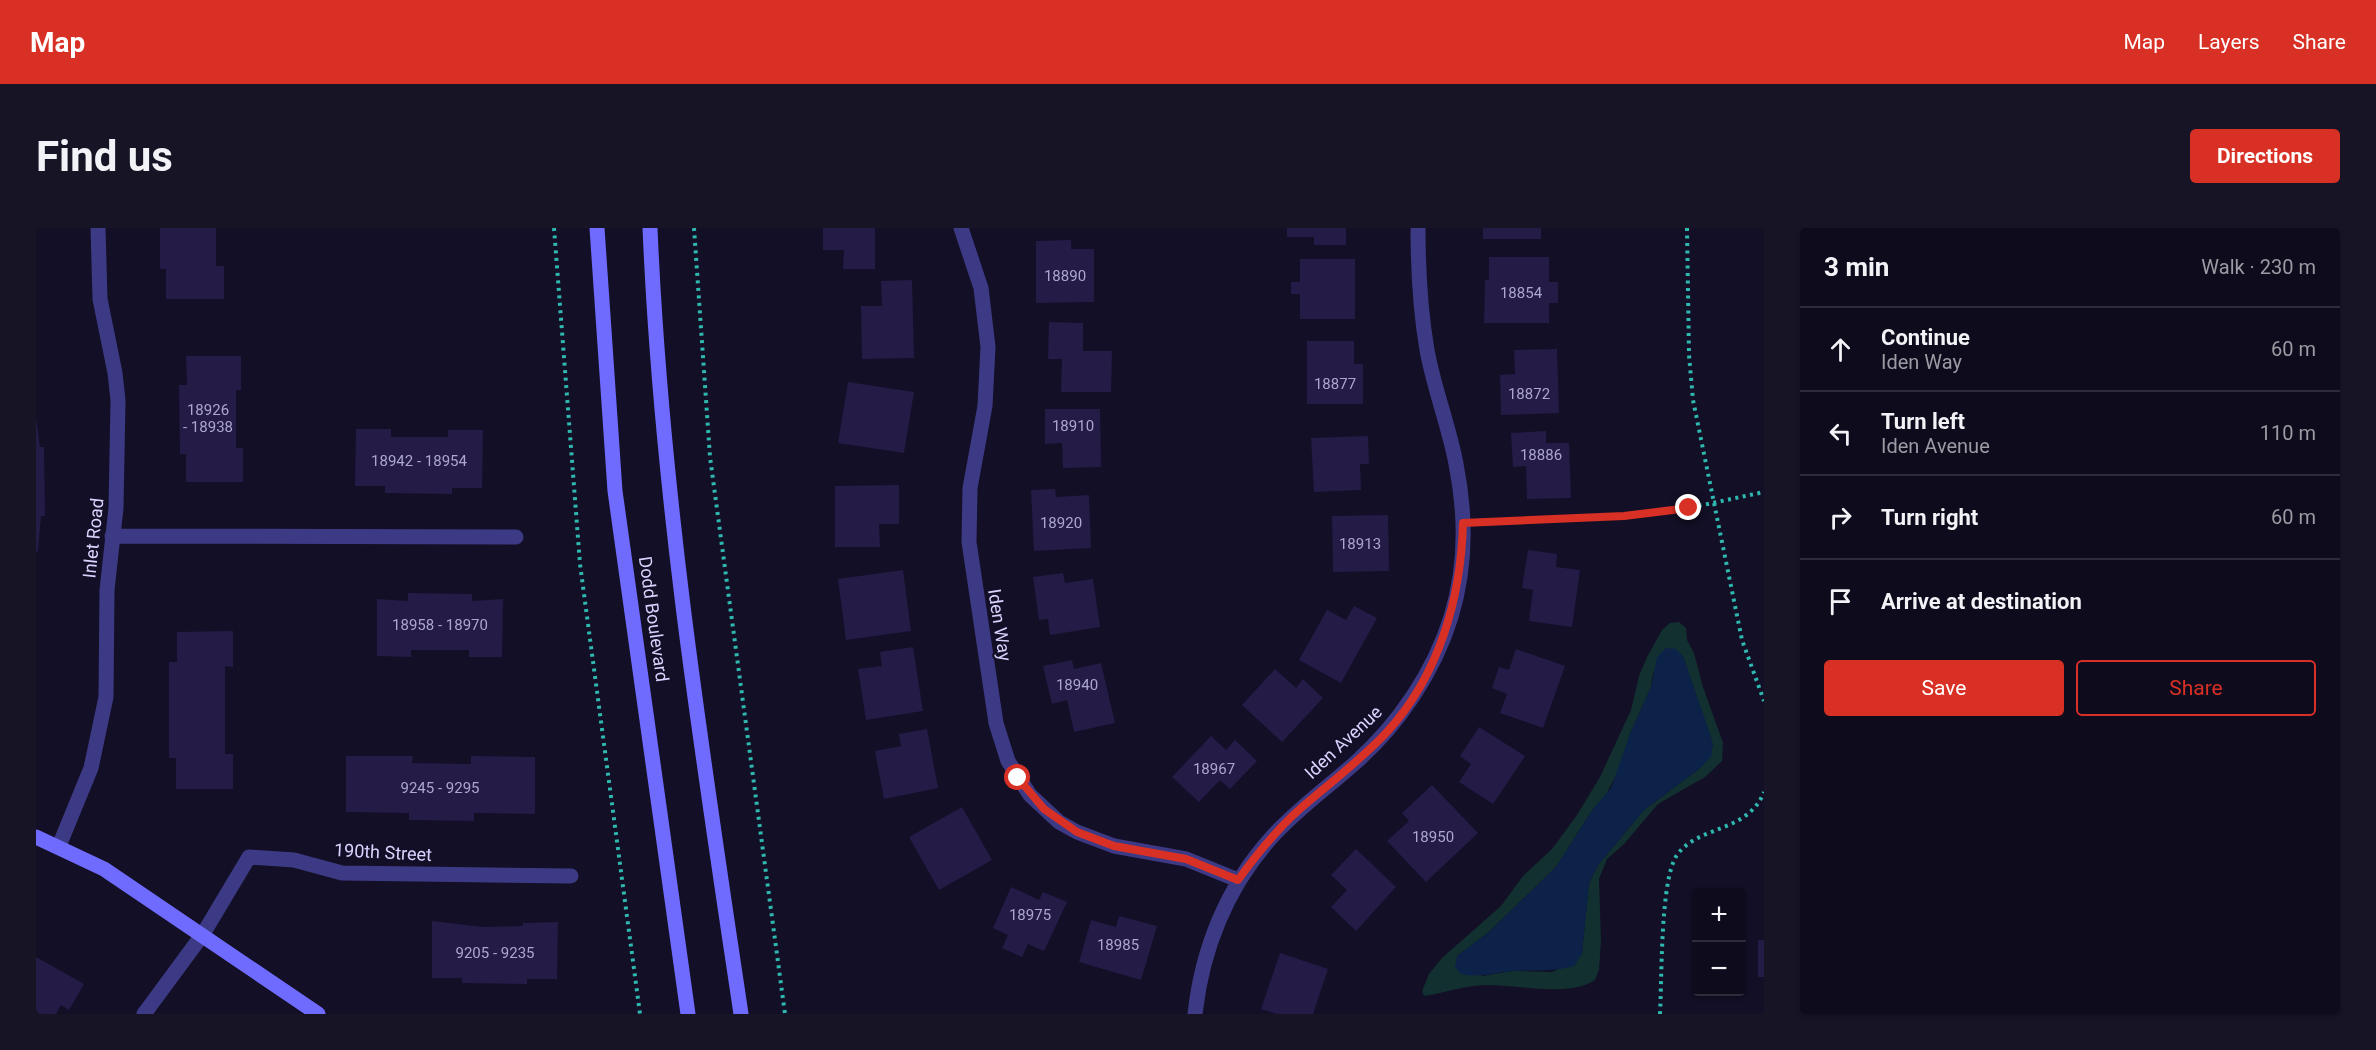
<!DOCTYPE html>
<meta charset="utf-8">
<style>
:root{--surface:#0e0b1c;--page:#171425;--text:#f1f3f6;--muted:#9b9ba3;--line:#2e2b3b;--accent:#d93025}
body{margin:0;font-family:Roboto,sans-serif;background:var(--page);color:var(--text)}
.controls{position:absolute;right:18px;bottom:18px;display:grid;overflow:hidden;border-radius:6px;box-shadow:0 2px 4px #0004}
.controls button{width:54px;height:54px;display:grid;place-items:center;padding:0;border:0;border-bottom:2px solid var(--line);background:var(--surface);color:var(--text);font:30px sans-serif}
.stop{position:absolute;width:18px;height:18px;margin:-14px;border:4px solid #d93025;border-radius:50%;background:#fff}
.stop.end{background:#d93025;border-color:#fff;box-shadow:0 2px 6px #0008}
.list{margin:0;padding:0;list-style:none}
h2{display:flex;justify-content:space-between;align-items:center;height:78px;margin:0;padding:0 24px;font-size:26px}
h2 small{font-size:20px;font-weight:400;color:var(--muted)}
.list li{display:grid;grid-template-columns:39px 1fr auto;gap:18px;align-items:center;box-sizing:border-box;height:84px;padding:0 24px;border-top:2px solid var(--line)}
.list b{display:block;font-size:22px;white-space:nowrap}
.list p{margin:0;font-size:20px;white-space:nowrap;color:var(--muted)}
.list em{font-size:20px;font-style:normal;color:var(--muted)}
.actions{display:flex;gap:12px;padding:18px 24px}
.actions a{flex:1;padding:14px 0;border:2px solid var(--accent);border-radius:6px;text-align:center;font-size:21px;color:var(--accent)}
.actions .main{background:var(--accent);color:#fff}
.icon{flex:none;width:33px;height:33px;fill:none;stroke:currentColor;stroke-width:2;stroke-linecap:round;stroke-linejoin:round}
.map{position:relative;flex:none;width:1728px;height:786px;overflow:hidden;border-radius:6px}
header{display:flex;align-items:center;gap:36px;box-sizing:border-box;height:84px;padding:0 30px;background:var(--accent);color:#fff}
header strong{font-size:28px}
nav{display:flex;gap:33px;margin-inline-start:auto;font-size:21px}
.intro{display:flex;align-items:center;justify-content:space-between;box-sizing:border-box;height:144px;padding:0 36px}
h1{margin:0;font-size:42px}
.button{padding:15px 27px;border-radius:6px;background:var(--accent);color:#fff;font-size:21px;font-weight:700}
main{display:flex;gap:36px;padding:0 36px}
aside{flex:1;background:var(--surface);border-radius:6px;box-shadow:0 2px 4px #0004}
.map>svg:first-child{display:block}
.green{fill:#12302f;fill-rule:evenodd}
.water{fill:#0c2248}
.building{fill:#241b47}
.lines{fill:none;stroke-linecap:round;stroke-linejoin:round}
.path{stroke:#2fb8b0;stroke-width:4;stroke-dasharray:3 4.5;stroke-linecap:butt}
.street{stroke:#3d3a85;stroke-width:15}
.secondary{stroke:#6f6bff;stroke-width:15}
.route{stroke:#d93025;stroke-width:8}
.labels{text-anchor:middle;dominant-baseline:central;stroke-width:4.5;stroke-linejoin:round;paint-order:stroke}
.number-label{font-size:15px;fill:#aca6d1}
.street-label{font-size:18px;fill:#d9d4ff;stroke:#130f26}
</style>
<header>
<strong>Map</strong>
<nav><a>Map</a><a>Layers</a><a>Share</a></nav>
</header>
<div class="intro"><h1>Find us</h1><a class="button">Directions</a></div>
<main>
<div class="map">
<svg width="1728" height="786" viewBox="0 0 1728 786">
<rect width="100%" height="100%" fill="#130f26"/>
<path class="green" d="M1643,394L1650,400L1651,412L1658,425L1667,459L1687,515L1686,533L1669,549L1622,576L1588,616L1571,631L1563,651L1565,713L1563,742L1559,752C1532,770 1481,756 1448,757C1427,758 1408,765 1388,768L1386,763L1393,746L1406,730L1465,678L1487,648L1516,621L1541,587L1564,549L1595,482L1603,448L1611,429L1626,402L1634,395ZM1647,428L1677,517L1663,541L1608,582L1562,637L1553,655L1546,726L1517,744L1476,743L1446,748L1421,728L1453,704L1520,639L1557,581L1568,571L1585,537L1594,506L1615,459L1617,445Z"/>
<path class="water" d="M1630,420L1640,421L1647,428L1674,506L1677,517L1675,529L1663,541L1608,582L1562,637L1553,655L1546,726L1538,738C1517,744 1498,742 1477,743C1458,745 1443,750 1425,746L1419,739L1421,728L1453,704L1520,639L1557,581L1575,560L1594,506L1615,459L1621,429Z"/>
<path class="building" d="M124,0H180V38H188V71H130V41H124Z
M787,0H839V41H807L808,22H787Z
M1251,0H1310V17H1278V9H1251Z
M1447,0H1505V11H1447Z
M1035,12V21H1058V74L1000,75V13Z
M1453,29H1513V54H1522V75H1513V95H1448L1449,52H1453Z
M1264,31H1319V91H1264V66H1255V54H1264Z
M876,52L878,130L826,131L825,78H846L845,53Z
M1013,94L1047,95V123H1076L1075,164H1025L1026,131H1012Z
M1271,113H1318V136H1327V176H1271Z
M1521,121L1523,185L1465,187L1464,147L1479,146L1478,122Z
M150,128H205V162H200V220H207V254H150V226H144L143,157H151Z
M812,154L878,164L868,225L802,215Z
M1009,181H1064L1065,239L1027,240L1026,215L1009,216Z
M0,190L4,219H8L9,288H5L2,323L0,324Z
M320,201H355V209H412V202H447L446,260H416V266L349,265V258H319Z
M1510,203V215H1533L1535,270L1491,271L1490,238L1477,239L1475,205Z
M1332,208L1333,236H1324L1325,262L1278,264L1275,210Z
M863,257V296H843L844,319H799V258Z
M1019,261L1020,269L1053,267L1055,320L998,323L995,262Z
M1352,287L1353,343L1297,344L1296,288Z
M1492,322L1521,326L1520,339L1544,342L1536,399L1493,393L1497,362L1486,360Z
M867,342L875,403L810,412L802,351Z
M1027,345L1029,355L1057,351L1064,399L1014,407L1012,391L1003,392L997,349Z
M372,365L436,366V373L467,371L466,429H433V422H375V429L341,428V371L372,373Z
M1318,378L1341,390L1305,455L1263,432L1291,382L1310,392Z
M197,403V439L189,438V526H197V561H140V530H133V434H141V404Z
M877,419L887,483L830,492L822,441L846,438L844,424Z
M1480,421L1529,438L1507,500L1464,485L1471,466L1456,460L1463,439L1473,442Z
M1036,432L1038,441L1065,435L1079,495L1038,504L1031,472L1016,476L1007,438Z
M1239,441L1260,460L1267,451L1287,470L1246,514L1206,477Z
M1443,499L1489,528L1457,576L1423,554L1435,536L1424,528Z
M891,501L902,560L848,571L839,523L865,518L863,506Z
M1175,508L1190,522L1199,512L1221,533L1194,561L1184,552L1163,574L1136,549Z
M310,528H377L376,535L435,536V528L499,529V586L438,585V593L373,592V585L310,584Z
M1396,557L1442,605L1390,654L1351,613L1373,593L1366,585Z
M926,579L956,632L903,662L873,609Z
M1320,621L1360,659L1320,703L1295,679L1311,662L1295,647Z
M975,659L1003,672L1007,664L1031,674L1008,723L992,716L986,729L966,720L972,707L957,700Z
M1083,688L1121,698L1105,752L1043,734L1055,692L1080,699Z
M396,693L447,699L487,698V695L522,694L521,751H491V756L426,755V750H396Z
M1722,712H1728V749H1722Z
M1244,725L1292,741L1277,786H1241L1225,781Z
M0,729L48,756L33,782L25,777L20,786H0Z"/>
<g class="lines">
<path class="path" d="M518,0L544,336L604,786
M658,0L674,229L749,786
M1651,0L1653,127L1657,172L1706,412L1728,473
M1446,294L1588,288L1653,280L1728,264
M1624,786C1626,753 1624,651 1641,627C1662,597 1712,605 1728,564"/>
<path class="street" d="M925,0L945,60L952,119L949,178L934,260L933,314L960,495L972,533L994,567L1023,594L1041,604L1078,618L1150,631L1202,652
M76,308L480,309
M23,618L55,540L70,469L71,362L80,280L82,172L79,145L64,71L62,0
M108,786L167,706L213,629L258,632L306,645L535,648
M1159,786C1166,721 1191,659 1235,610C1260,582 1291,560 1319,535C1363,496 1398,444 1415,389C1430,340 1430,286 1420,236C1413,198 1398,161 1391,122C1384,81 1382,41 1382,0"/>
<path class="secondary" d="M561,0L579,263L652,786
M614,0C625,263 666,525 705,786
M0,609L68,641L282,786"/>
</g>
<g class="lines">
<path class="route" d="M982,550L1008,581L1041,604L1078,618L1150,631L1202,652C1221,626 1241,601 1265,580C1294,555 1325,532 1351,504C1403,447 1425,371 1427,295L1588,288L1653,280"/>
</g>
<g class="labels">
<g class="number-label">
<text x="1029" y="48">18890</text>
<text x="1485" y="65">18854</text>
<text x="1299" y="156">18877</text>
<text x="1493" y="166">18872</text>
<text x="172" y="182">18926<tspan x="172" dy="17">- 18938</tspan></text>
<text x="1037" y="198">18910</text>
<text x="1505" y="227">18886</text>
<text x="383" y="233">18942 - 18954</text>
<text x="1025" y="295">18920</text>
<text x="1324" y="316">18913</text>
<text x="404" y="397">18958 - 18970</text>
<text x="1041" y="457">18940</text>
<text x="1178" y="541">18967</text>
<text x="404" y="560">9245 - 9295</text>
<text x="1397" y="609">18950</text>
<text x="994" y="687">18975</text>
<text x="1082" y="717">18985</text>
<text x="459" y="725">9205 - 9235</text>
</g>
<g class="street-label">
<text transform="translate(57 310) rotate(-84)">Inlet Road</text>
<text transform="translate(618 391) rotate(82)">Dodd Boulevard</text>
<text transform="translate(964 397) rotate(81)">Iden Way</text>
<text transform="translate(1307 514) rotate(-43)">Iden Avenue</text>
<text transform="translate(347 624) rotate(3)">190th Street</text>
</g>
</g>
</svg>
<div class="controls">
<button>+</button>
<button>−</button>
</div>
<div class="stop" style="left:982px;top:550px"></div>
<div class="stop end" style="left:1653px;top:280px"></div>
</div>
<aside>
<h2>3 min<small>Walk · 230 m</small></h2>
<ul class="list">
<li><svg class="icon" aria-label="ahead" viewBox="0 0 24 24"><path d="M12 20V5M6 11l6-6 6 6"/></svg><div><b>Continue</b><p>Iden Way</p></div><em>60 m</em></li>
<li><svg class="icon" aria-label="left" viewBox="0 0 24 24"><path d="M17 20v-9H6M10 6l-5 5 5 5"/></svg><div><b>Turn left</b><p>Iden Avenue</p></div><em>110 m</em></li>
<li><svg class="icon" aria-label="right" viewBox="0 0 24 24"><path d="M7 20v-9h11M14 6l5 5-5 5"/></svg><div><b>Turn right</b></div><em>60 m</em></li>
<li><svg class="icon" aria-label="arrive" viewBox="0 0 24 24"><path d="M6 21V4h12l-3 4 3 4H6"/></svg><div><b>Arrive at destination</b></div></li>
</ul>
<div class="actions"><a class="main">Save</a><a>Share</a></div>
</aside>
</main>
